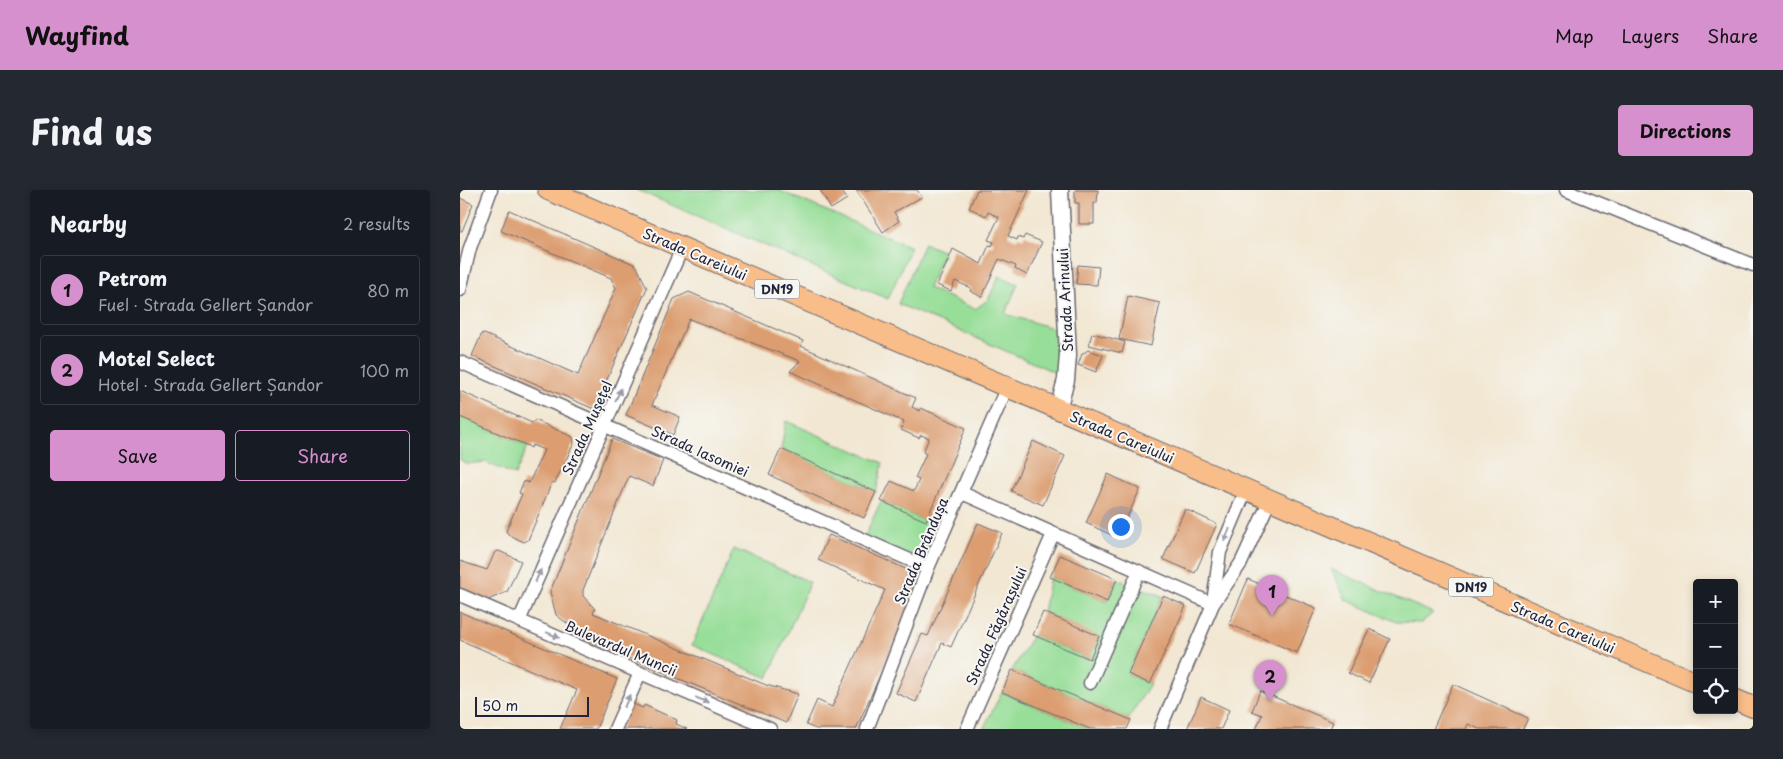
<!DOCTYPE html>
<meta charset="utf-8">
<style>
:root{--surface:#171b24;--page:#242831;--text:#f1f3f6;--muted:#9ea1a6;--line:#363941;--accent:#d690ce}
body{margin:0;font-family:"Playpen Sans",sans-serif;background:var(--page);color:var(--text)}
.controls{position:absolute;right:15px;bottom:15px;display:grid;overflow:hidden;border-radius:5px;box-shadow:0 2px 8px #0003}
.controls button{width:45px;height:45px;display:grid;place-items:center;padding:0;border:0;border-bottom:1px solid var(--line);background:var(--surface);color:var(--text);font:25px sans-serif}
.scale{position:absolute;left:15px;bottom:12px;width:114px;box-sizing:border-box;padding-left:5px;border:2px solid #22223b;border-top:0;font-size:14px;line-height:18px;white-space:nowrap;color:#22223b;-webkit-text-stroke:4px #f6f6f2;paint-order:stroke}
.you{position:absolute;left:660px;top:336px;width:18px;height:18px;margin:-12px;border:4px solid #fff;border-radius:50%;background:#1a73e8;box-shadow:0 0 0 8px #1a73e833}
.badge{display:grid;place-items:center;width:32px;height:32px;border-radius:50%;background:var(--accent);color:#111;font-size:16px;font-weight:700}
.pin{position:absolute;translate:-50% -41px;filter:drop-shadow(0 1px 2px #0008)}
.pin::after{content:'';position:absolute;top:26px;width:18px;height:15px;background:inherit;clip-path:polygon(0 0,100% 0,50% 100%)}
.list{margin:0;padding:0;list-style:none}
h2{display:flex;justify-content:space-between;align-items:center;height:65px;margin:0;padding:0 20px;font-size:21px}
h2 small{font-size:16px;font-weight:400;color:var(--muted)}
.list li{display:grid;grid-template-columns:32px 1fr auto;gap:15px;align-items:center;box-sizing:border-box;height:70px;margin:0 10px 10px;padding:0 10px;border:1px solid var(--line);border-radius:5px}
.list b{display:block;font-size:19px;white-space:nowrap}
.list p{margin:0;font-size:16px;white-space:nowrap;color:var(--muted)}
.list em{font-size:16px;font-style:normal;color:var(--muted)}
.actions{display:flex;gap:10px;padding:15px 20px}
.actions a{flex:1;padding:11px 0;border:1px solid var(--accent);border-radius:5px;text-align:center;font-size:18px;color:var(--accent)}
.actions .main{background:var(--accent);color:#111}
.icon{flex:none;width:28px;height:28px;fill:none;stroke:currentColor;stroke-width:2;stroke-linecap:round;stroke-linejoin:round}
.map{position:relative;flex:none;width:1293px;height:539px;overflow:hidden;border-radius:5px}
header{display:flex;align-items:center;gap:30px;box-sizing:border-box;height:70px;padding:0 25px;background:var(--accent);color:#111}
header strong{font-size:24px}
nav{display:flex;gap:28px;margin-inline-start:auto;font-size:18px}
.intro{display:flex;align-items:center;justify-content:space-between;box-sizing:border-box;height:120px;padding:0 30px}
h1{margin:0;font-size:35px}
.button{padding:12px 22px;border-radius:5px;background:var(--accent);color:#111;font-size:18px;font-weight:700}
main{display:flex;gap:30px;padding:0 30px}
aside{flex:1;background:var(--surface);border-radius:5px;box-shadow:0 2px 8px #0003}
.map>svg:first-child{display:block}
.green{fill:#97de98;stroke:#5c806a}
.building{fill:#dc9d6f}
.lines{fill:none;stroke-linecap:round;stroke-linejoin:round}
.minor-casing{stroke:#6b6770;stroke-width:15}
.tertiary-casing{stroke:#6b6770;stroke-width:19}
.primary-casing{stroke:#6b6770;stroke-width:22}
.minor{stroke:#fff;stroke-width:12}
.tertiary{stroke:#fff;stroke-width:16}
.primary{stroke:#f8bd89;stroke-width:20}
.oneway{fill:#9c9ca7}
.labels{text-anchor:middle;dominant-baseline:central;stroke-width:4;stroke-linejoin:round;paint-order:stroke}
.shield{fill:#f6f6f2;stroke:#626272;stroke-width:1}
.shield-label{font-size:12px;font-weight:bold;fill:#22223b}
.street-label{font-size:14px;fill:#22223b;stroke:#f6f6f2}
</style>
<header>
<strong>Wayfind</strong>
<nav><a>Map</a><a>Layers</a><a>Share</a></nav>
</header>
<div class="intro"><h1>Find us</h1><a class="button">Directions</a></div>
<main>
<aside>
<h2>Nearby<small>2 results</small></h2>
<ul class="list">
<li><span class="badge">1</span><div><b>Petrom</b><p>Fuel · Strada Gellert Șandor</p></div><em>80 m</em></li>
<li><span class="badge">2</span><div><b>Motel Select</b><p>Hotel · Strada Gellert Șandor</p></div><em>100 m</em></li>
</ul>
<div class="actions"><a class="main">Save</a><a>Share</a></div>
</aside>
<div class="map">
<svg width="1293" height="539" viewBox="0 0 1293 539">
<rect width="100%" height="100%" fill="#f6f6f2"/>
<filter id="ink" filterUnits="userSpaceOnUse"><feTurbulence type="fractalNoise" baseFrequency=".02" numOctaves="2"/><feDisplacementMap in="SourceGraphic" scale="10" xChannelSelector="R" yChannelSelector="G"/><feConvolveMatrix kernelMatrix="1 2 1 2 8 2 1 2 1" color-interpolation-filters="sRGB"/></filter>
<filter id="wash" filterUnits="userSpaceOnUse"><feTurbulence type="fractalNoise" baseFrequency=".0096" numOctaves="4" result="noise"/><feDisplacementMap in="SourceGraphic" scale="20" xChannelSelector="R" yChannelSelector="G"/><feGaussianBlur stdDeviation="1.12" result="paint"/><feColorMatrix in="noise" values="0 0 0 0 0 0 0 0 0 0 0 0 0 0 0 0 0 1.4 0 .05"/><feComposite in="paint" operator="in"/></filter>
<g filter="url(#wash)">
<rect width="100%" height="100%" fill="#f2e7d2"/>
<path class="green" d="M177,0H318L451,57L428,109Z
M464,53L484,62L468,98L515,119L528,110L539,86L558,94L545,124L600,140L601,185L438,114Z
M0,227L68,256L55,285L25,272L7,274L0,270Z
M326,231L423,273L416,302L321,259Z
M421,311L465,331L468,325L479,330L460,374L403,350Z
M274,359L350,392L308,488L232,455Z
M871,379L973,423L961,433L936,432L886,410Z
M590,387L647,412L657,389L703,406L668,484L690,494L668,529L552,480L573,445L629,469L639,447L583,422Z
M542,502L630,539H523Z"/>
<g id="blocks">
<path class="building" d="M360,0H381L387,9L371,19Z
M396,0H457L462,7L434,22L439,31L423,42Z
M517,0H569L548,46L557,50L558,47L563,49L565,45L582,52L567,85L555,79L556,76L539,69L522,107L510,101L511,98L495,91L491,101L477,95L493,59L521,74L529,55L532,56L534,52L528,50L539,27L528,22L526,26L509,18Z
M615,0H638L637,13H634V34H619V13H615Z
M0,8L13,14L2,41H0Z
M49,20L176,75L187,98L134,219L12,166L22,143L118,185L156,98L151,88L41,41Z
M618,75L639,77L637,95L616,94Z
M229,102L343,151L341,156L456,208L452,217L460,221L461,218L506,238L466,331L421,311L431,291L454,301L459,290L455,288L466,264L463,262L469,248L461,245L459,248L441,240L444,232L330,181L340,171L229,129L192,215L220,227L213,245L166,225L214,109Z
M668,106L700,113L691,156L659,149Z
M632,143L665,152L662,163L629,155Z
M628,160L643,165L636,182L618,175L622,164Z
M0,201L72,233L75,230L113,247L114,253L95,293L92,292L68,350L64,352L49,345L46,341L62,304L59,303L64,291L69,293L84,260L72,255L71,258L68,256L0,227Z
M152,249L203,270L193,296L169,286L123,400V406L135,419L133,423L306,495L338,504L326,533L120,448L122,444L96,425L90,402Z
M573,251L605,266L583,315L551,301Z
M321,259L416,302L404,328L309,285Z
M648,284L680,299L658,348L626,333Z
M725,319L757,334L735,383L703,369Z
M518,333L542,343L491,457L482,453L456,512L436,503L462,444L468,446Z
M369,345L464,387L396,539H356L346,535L357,510L372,517L425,400L358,370Z
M39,361L61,371L47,402L25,411L0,401V371L27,380L35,362Z
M600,365L657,389L647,412L590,387Z
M788,389L856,418L837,463L769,434Z
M703,406L726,416L690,494L668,484Z
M0,422L157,489L136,539H100L117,500L0,450Z
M583,422L639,446L630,469L573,445Z
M909,439L930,449L909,493L888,483Z
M552,480L671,530L667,539H630L542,502Z
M993,494L1068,528L1063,539H1019L1008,534L1006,539H973Z
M800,501L873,532L870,539H796L802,525L792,521Z
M741,507L769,520L761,539H727Z
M171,513L183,518L184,515L217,530L216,534L227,539H160Z"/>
</g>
</g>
<g filter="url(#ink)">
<use href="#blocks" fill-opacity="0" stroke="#6b6770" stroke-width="1"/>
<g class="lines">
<g class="minor-casing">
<path id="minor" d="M1106,0L1293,75
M0,100L10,58L31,0
M0,172L468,378
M502,303L753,414
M0,405L310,539
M753,412L760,362L786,300
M59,431L222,58
M630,493L679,381
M155,539L180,483
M407,539L468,378L547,197
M507,539L593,344
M700,539L753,414L781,373L810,310"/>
</g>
<g class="tertiary-casing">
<path id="tertiary" d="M598,219L606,190L608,165L600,0"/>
</g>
<g class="primary-casing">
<path id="primary" d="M88,0L1237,493
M1274,509L1293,517"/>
</g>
<use href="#minor" class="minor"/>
<use href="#tertiary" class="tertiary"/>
<use href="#primary" class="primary"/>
</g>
<defs><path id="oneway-solid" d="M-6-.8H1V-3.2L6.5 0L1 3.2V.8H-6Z" transform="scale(1.25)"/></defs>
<g class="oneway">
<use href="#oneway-solid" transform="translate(158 205) rotate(-66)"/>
<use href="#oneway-solid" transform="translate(767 345) rotate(113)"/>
<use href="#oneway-solid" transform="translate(78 386) rotate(-66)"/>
<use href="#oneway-solid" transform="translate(93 445) rotate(23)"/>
<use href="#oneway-solid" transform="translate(242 510) rotate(23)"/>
<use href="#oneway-solid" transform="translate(167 511) rotate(-66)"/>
</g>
</g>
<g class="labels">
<g class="shield">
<rect x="294.5" y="89.5" width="45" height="19" rx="4"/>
<rect x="988.5" y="387.5" width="45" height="19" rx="4"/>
</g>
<g class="shield-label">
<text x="317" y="99">DN19</text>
<text x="1011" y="397">DN19</text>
</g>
<g class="street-label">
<text transform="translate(235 64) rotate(23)">Strada Careiului</text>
<text transform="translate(605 110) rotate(-93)">Strada Arinului</text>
<text transform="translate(127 238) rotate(-66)">Strada Mușețel</text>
<text transform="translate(662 247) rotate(23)">Strada Careiului</text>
<text transform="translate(240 261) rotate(24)">Strada Iasomiei</text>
<text transform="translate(461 361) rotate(-67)">Strada Brândușa</text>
<text transform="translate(536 436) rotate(-66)">Strada Făgărașului</text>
<text transform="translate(1103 437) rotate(23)">Strada Careiului</text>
<text transform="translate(161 458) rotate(23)">Bulevardul Muncii</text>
</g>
</g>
</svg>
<div class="controls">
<button>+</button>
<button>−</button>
<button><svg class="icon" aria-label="locate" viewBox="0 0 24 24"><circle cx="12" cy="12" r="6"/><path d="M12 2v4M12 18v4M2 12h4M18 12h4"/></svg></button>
</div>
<div class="scale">50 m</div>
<div class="you"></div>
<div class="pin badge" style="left:812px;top:426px">1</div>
<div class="pin badge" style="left:810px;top:511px">2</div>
</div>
</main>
